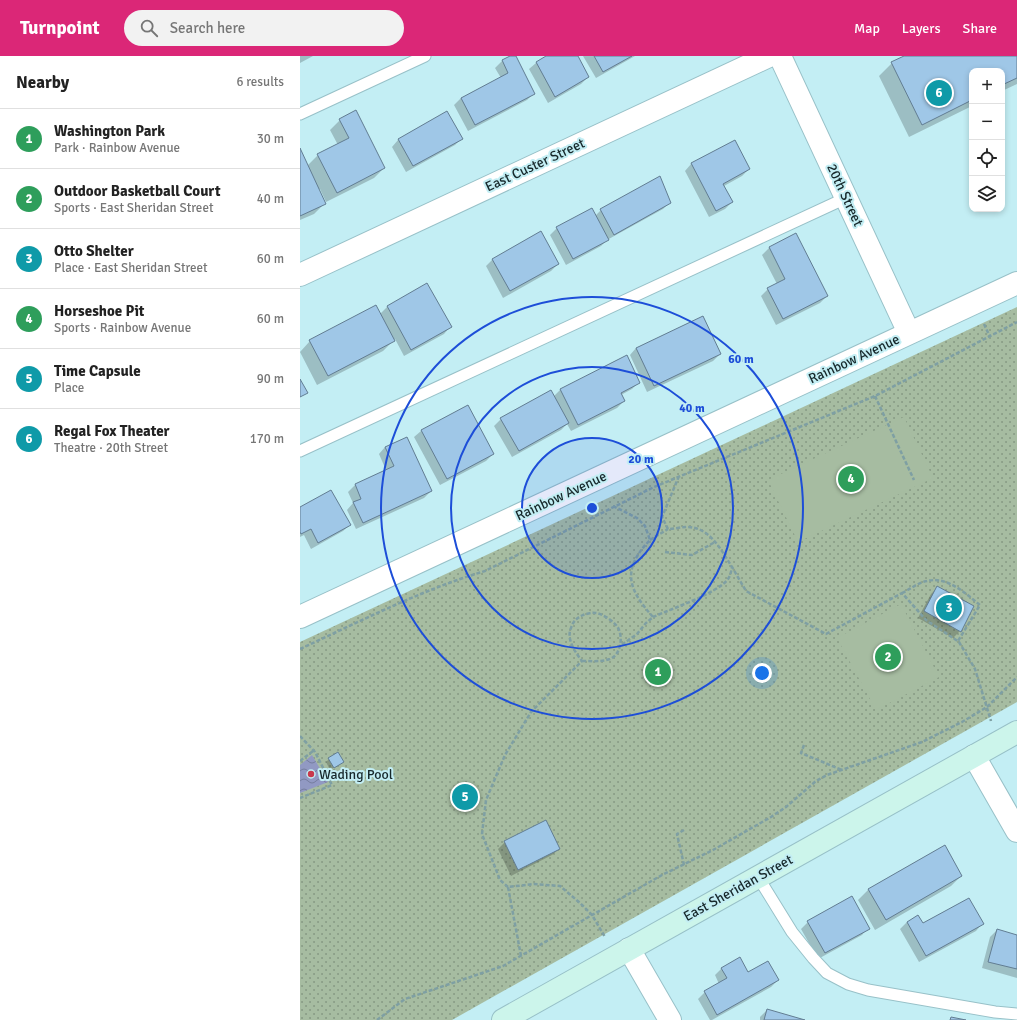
<!DOCTYPE html>
<meta charset="utf-8">
<style>
:root{--surface:#fff;--page:#f2f2f2;--text:#222;--muted:#767676;--line:#e0e0e0;--accent:#db2777}
body{margin:0;font-family:Signika,sans-serif;background:var(--page);color:var(--text)}
.controls{position:absolute;right:12px;top:12px;display:grid;overflow:hidden;border-radius:8px;box-shadow:0 2px 6px #0003}
.controls button{width:36px;height:36px;display:grid;place-items:center;padding:0;border:0;border-bottom:1px solid var(--line);background:var(--surface);color:var(--text);font:20px sans-serif}
.you{position:absolute;left:462px;top:617px;width:14px;height:14px;margin:-10px;border:3px solid #fff;border-radius:50%;background:#1a73e8;box-shadow:0 0 0 6px #1a73e833}
.badge{display:grid;place-items:center;width:26px;height:26px;border-radius:50%;background:var(--accent);color:#fff;font-size:13px;font-weight:700}
.pin{position:absolute;translate:-50% -50%;border:2px solid #fff;box-shadow:0 1px 4px #0006}
.list{margin:0;padding:0;list-style:none}
h2{display:flex;justify-content:space-between;align-items:center;height:52px;margin:0;padding:0 16px;font-size:17px}
h2 small{font-size:13px;font-weight:400;color:var(--muted)}
.list li{display:grid;grid-template-columns:26px 1fr auto;gap:12px;align-items:center;box-sizing:border-box;height:60px;padding:0 16px;border-top:1px solid var(--line)}
.list b{display:block;font-size:15px;white-space:nowrap}
.list p{margin:0;font-size:13px;white-space:nowrap;color:var(--muted)}
.list em{font-size:13px;font-style:normal;color:var(--muted)}
.icon{flex:none;width:22px;height:22px;fill:none;stroke:currentColor;stroke-width:2;stroke-linecap:round;stroke-linejoin:round}
.map{position:relative;flex:none;width:717px;height:964px;overflow:hidden}
header{display:flex;align-items:center;gap:24px;box-sizing:border-box;height:56px;padding:0 20px;background:var(--accent);color:#fff}
header strong{font-size:19px}
nav{display:flex;gap:22px;margin-inline-start:auto;font-size:14px}
.search{width:280px;height:36px;background:var(--page);display:flex;align-items:center;gap:10px;box-sizing:border-box;padding:0 14px;border-radius:22px;color:var(--muted);font-size:15px}
main{display:flex}
aside{flex:1;background:var(--surface)}
.map>svg:first-child{display:block}
.grass{fill:url(#grass-dots)}
.garden{fill:#a6bca1}
.water{fill:url(#water-waves)}
.shadow{fill:#0003}
.building{fill:#9fc7e7;stroke:#627d92}
.lines{fill:none;stroke-linecap:round;stroke-linejoin:round}
.lane-casing{stroke:#98c1c8;stroke-width:13}
.street-casing{stroke:#98c1c8;stroke-width:24}
.secondary-casing{stroke:#98c1c8;stroke-width:24}
.path{stroke:#7e9fa3;stroke-width:2.5;stroke-dasharray:4 2;stroke-linecap:butt}
.lane{stroke:#fff;stroke-width:11}
.street{stroke:#fff;stroke-width:22}
.secondary{stroke:#ccf5eb;stroke-width:22}
.ring{fill:none;stroke:#1d4ed8;stroke-width:2}
.poi-dot{fill:#c9394c;stroke:#c3eef4;stroke-width:1.5}
.labels{text-anchor:middle;dominant-baseline:central;stroke-width:4;stroke-linejoin:round;paint-order:stroke}
.street-label{font-size:14px;fill:#17282b;stroke:#c3eef4}
.poi-label{font-size:14px;fill:#17282b;stroke:#c3eef4;text-anchor:start}
.centre{fill:#1d4ed8;stroke:#c3eef4;stroke-width:2}
.ring-label{font-size:12px;text-anchor:middle;font-weight:bold;fill:#1d4ed8;stroke:#c3eef4;stroke-width:4;stroke-linejoin:round;paint-order:stroke}
</style>
<header>
<strong>Turnpoint</strong>
<div class="search"><svg class="icon" aria-label="search" viewBox="0 0 24 24"><circle cx="10" cy="10" r="6"/><path d="M15 15l6 6"/></svg>Search here</div>
<nav><a>Map</a><a>Layers</a><a>Share</a></nav>
</header>
<main>
<aside>
<h2>Nearby<small>6 results</small></h2>
<ul class="list">
<li><span class="badge" style="background:#2e9e5b">1</span><div><b>Washington Park</b><p>Park · Rainbow Avenue</p></div><em>30 m</em></li>
<li><span class="badge" style="background:#2e9e5b">2</span><div><b>Outdoor Basketball Court</b><p>Sports · East Sheridan Street</p></div><em>40 m</em></li>
<li><span class="badge" style="background:#0f9aa8">3</span><div><b>Otto Shelter</b><p>Place · East Sheridan Street</p></div><em>60 m</em></li>
<li><span class="badge" style="background:#2e9e5b">4</span><div><b>Horseshoe Pit</b><p>Sports · Rainbow Avenue</p></div><em>60 m</em></li>
<li><span class="badge" style="background:#0f9aa8">5</span><div><b>Time Capsule</b><p>Place</p></div><em>90 m</em></li>
<li><span class="badge" style="background:#0f9aa8">6</span><div><b>Regal Fox Theater</b><p>Theatre · 20th Street</p></div><em>170 m</em></li>
</ul>
</aside>
<div class="map">
<svg width="717" height="964" viewBox="0 0 717 964">
<defs>
<pattern id="grass-dots" width="8" height="8" patternUnits="userSpaceOnUse"><rect width="8" height="8" fill="#a6bca1"/><path d="M2 2h.1M6 6h.1" fill="none" stroke="#869983" stroke-width="1.8" stroke-linecap="round"/></pattern>
<pattern id="water-waves" width="16" height="10" patternUnits="userSpaceOnUse"><rect width="16" height="10" fill="#9199c3"/><path d="M0 5q4-4 8 0t8 0" fill="none" stroke="#757d9f"/></pattern>
</defs>
<rect width="100%" height="100%" fill="#c3eef4"/>
<path class="grass" d="M717,251V646L152,964H0V586Z"/>
<path class="garden" d="M604,361L633,422L498,486L468,424Z
M601,548L639,621L576,654L537,582Z"/>
<path class="water" d="M12,699L28,726L0,737V709Z"/>
<path class="shadow" d="M0,0H13L0,7Z
M212,0H215L234,37L227,44L168,75L154,49L161,42L201,22L195,12L202,5Z
M248,0H276L288,21L281,28L248,47L229,13L236,7Z
M283,0H335L296,22Z
M606,0H717V28L702,35V15H672V50L609,81L579,20L592,7Z
M147,57L161,83L155,89L106,116L92,91L98,84Z
M40,64L84,112L74,122L26,146L20,133L18,134L24,148L14,158L0,164V94L7,110L18,99L38,89L30,74Z
M434,85L449,113L442,120L424,130L432,146L425,153L409,161L385,115L391,108Z
M370,146L363,153L307,184L301,190L266,209L250,179L257,172L295,160L301,154Z
M496,179L527,240L520,247L476,269L461,240L468,233L477,228L462,199L469,192Z
M193,203L258,208L251,215L203,242L186,210Z
M127,229L150,271L144,278L104,300L95,283L83,295L17,329L0,296L10,285L80,258L87,251Z
M336,292L420,298L413,305L347,336L330,299Z
M339,326L332,333L321,339L324,345L317,352L271,375L267,368L261,374L212,401L194,370L201,363L253,341L260,334Z
M168,351L193,398L186,405L140,429L114,381L121,375Z
M85,391L131,435L124,442L56,473L47,454L53,447L48,436L55,429L86,414L79,398Z
M0,452L50,469L43,475L11,493L4,479L0,481Z
M638,531L660,575L653,582L618,562L631,538Z
M29,703L43,706L30,714L26,706Z
M205,786L259,793L252,799L211,820L198,793Z
M644,790L661,820L651,830L575,874L558,844L568,834Z
M618,860L623,869L682,868L676,875L619,906L600,873L607,866Z
M508,866L568,872L562,879L518,903L501,873Z
M697,874L717,880V922L682,912L690,881Z
M421,913L447,917L478,924L471,931L412,964H410L398,943L405,936L419,928L415,919Z
M467,954L501,964H460V961Z"/>
<path class="building" d="M210,0H216L235,38L175,69L161,42L208,17L202,4Z
M246,0H278L289,21L255,41L236,6Z
M294,0H332L303,16Z
M604,0H717V22L702,29V15H672V44L622,69L591,6Z
M56,54L85,112L37,137L17,98L49,82L39,63Z
M147,55L163,83L113,110L98,83Z
M435,84L450,113L423,128L433,146L416,155L391,107Z
M0,92L26,148L0,160Z
M360,120L371,147L314,179L300,153Z
M292,152L309,184L273,203L256,171Z
M241,175L259,208L210,235L192,203Z
M496,177L528,240L483,263L467,232L485,223L469,191Z
M127,227L152,271L111,294L87,250Z
M76,249L95,285L28,320L9,284Z
M403,260L421,298L354,330L336,292Z
M327,299L340,327L321,337L325,345L278,369L260,333Z
M0,323L8,337L0,341Z
M251,334L269,367L219,395L200,362Z
M168,349L194,398L147,423L121,374Z
M107,381L132,435L63,467L53,446L61,443L55,428L94,410L85,391Z
M31,434L51,469L18,487L11,473L1,478L0,476V451Z
M637,530L674,550L661,576L624,555Z
M38,696L44,706L34,712L28,702Z
M246,764L260,793L218,814L204,785Z
M645,789L662,820L586,864L568,833Z
M552,840L570,873L525,897L507,865Z
M669,842L684,868L626,900L607,866L618,859L623,867Z
M697,873L717,879V913L688,906Z
M440,901L448,916L468,905L479,924L417,959L404,935L427,922L421,912Z
M467,953L505,964H464Z
M651,961L666,964H650Z"/>
<g class="lines">
<g class="lane-casing">
<path id="lane" d="M0,58L125,0
M0,395L546,142
M458,821L492,876L513,902L527,917L548,928L568,934L695,956L717,958"/>
</g>
<g class="street-casing">
<path id="street" d="M480,0L609,277
M0,219L469,0
M0,561L717,227
M674,700L717,775
M329,893L370,964"/>
</g>
<g class="secondary-casing">
<path id="secondary" d="M203,964L717,676"/>
</g>
<path class="path" d="M684,268L690,281
M575,340L614,424
M379,420L362,461L368,473C374,473 381,471 387,471C410,471 421,494 432,511
M313,450L337,462L345,470L350,484C321,514 328,533 353,561L346,567L337,578L320,590
M350,484L368,473
M365,496L392,499L415,486
M602,537C609,534 619,526 627,525C647,520 665,537 680,549L658,585
M353,561C371,553 418,537 428,523C431,519 431,515 432,511L446,535L526,578L602,537L626,564L659,586L675,613L691,665
M0,593C61,565 121,534 185,515L354,431L575,340L717,266
M0,680L15,696L32,729L0,742
M504,689L501,697L542,714
M0,705L13,695
M384,774L377,778L384,809
M208,831L200,824L182,778L186,744L205,699L231,656L282,605C275,596 266,583 271,572C273,565 277,562 283,559C286,558 292,556 295,557C302,557 317,567 319,574C323,584 320,599 310,603C301,606 291,605 282,605
M221,900L208,831L234,828L260,830L280,847L292,859L305,881
M77,964L105,943L203,910L362,819L413,794L471,761L486,751L516,725L527,719L622,686L662,666L687,651L717,621"/>
<use href="#lane" class="lane"/>
<use href="#street" class="street"/>
<use href="#secondary" class="secondary"/>
</g>
<circle cx="292" cy="452" r="70" fill="#1d4ed8" fill-opacity=".12"/>
<g class="ring">
<circle cx="292" cy="452" r="70"/>
<circle cx="292" cy="452" r="141"/>
<circle cx="292" cy="452" r="211"/>
</g>
<circle class="poi-dot" cx="11" cy="718" r="4"/>
<g class="labels">
<g class="street-label">
<text transform="translate(235 109) rotate(-25)">East Custer Street</text>
<text transform="translate(545 139) rotate(65)">20th Street</text>
<text transform="translate(554 303) rotate(-25)">Rainbow Avenue</text>
<text transform="translate(261 440) rotate(-25)">Rainbow Avenue</text>
<text transform="translate(438 832) rotate(-29)">East Sheridan Street</text>
</g>
<g class="poi-label">
<text x="19" y="718">Wading Pool</text>
</g>
</g>
<circle cx="292" cy="452" r="6" class="centre"/>
<g class="ring-label">
<text x="441" y="307">60 m</text>
<text x="392" y="356">40 m</text>
<text x="341" y="407">20 m</text>
</g>
</svg>
<div class="controls">
<button>+</button>
<button>−</button>
<button><svg class="icon" aria-label="locate" viewBox="0 0 24 24"><circle cx="12" cy="12" r="6"/><path d="M12 2v4M12 18v4M2 12h4M18 12h4"/></svg></button>
<button><svg class="icon" aria-label="layers" viewBox="0 0 24 24"><path d="M12 4l9 5-9 5-9-5zM3 14l9 5 9-5"/></svg></button>
</div>
<div class="you"></div>
<div class="pin badge" style="left:358px;top:616px;background:#2e9e5b">1</div>
<div class="pin badge" style="left:588px;top:601px;background:#2e9e5b">2</div>
<div class="pin badge" style="left:649px;top:552px;background:#0f9aa8">3</div>
<div class="pin badge" style="left:551px;top:423px;background:#2e9e5b">4</div>
<div class="pin badge" style="left:165px;top:741px;background:#0f9aa8">5</div>
<div class="pin badge" style="left:639px;top:37px;background:#0f9aa8">6</div>
</div>
</main>
